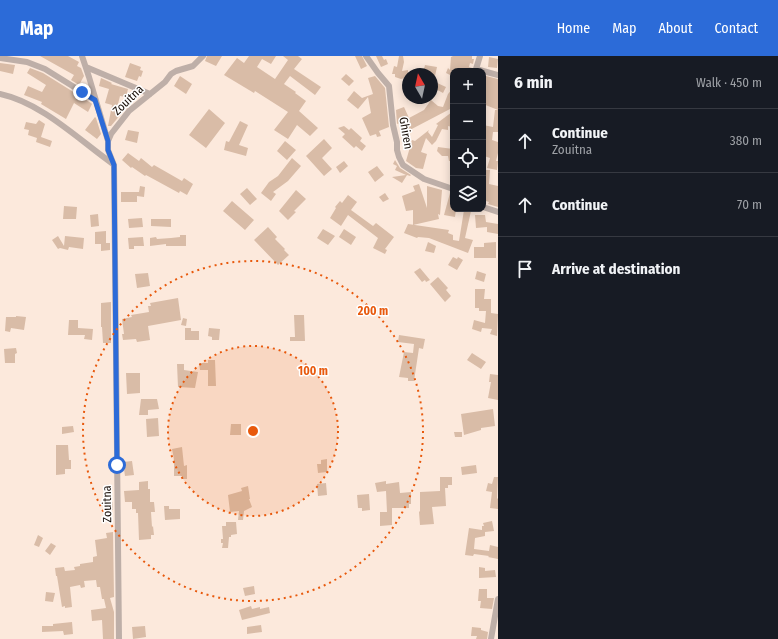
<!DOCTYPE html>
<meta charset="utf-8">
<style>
:root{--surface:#171b24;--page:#20242c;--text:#f1f3f6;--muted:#9ea1a6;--line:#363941;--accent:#2c6bd8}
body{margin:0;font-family:"Fira Sans Condensed",sans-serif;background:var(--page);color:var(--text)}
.controls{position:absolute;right:12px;top:12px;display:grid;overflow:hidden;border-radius:8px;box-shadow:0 2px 10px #0003}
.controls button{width:36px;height:36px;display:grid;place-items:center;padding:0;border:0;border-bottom:1px solid var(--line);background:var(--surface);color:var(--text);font:20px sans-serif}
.compass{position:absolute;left:402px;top:12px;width:36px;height:36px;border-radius:50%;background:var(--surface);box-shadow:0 2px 10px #0003;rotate:351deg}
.stop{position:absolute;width:12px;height:12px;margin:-9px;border:3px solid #2c6bd8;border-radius:50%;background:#fff}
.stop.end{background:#2c6bd8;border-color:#fff;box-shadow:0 1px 4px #0008}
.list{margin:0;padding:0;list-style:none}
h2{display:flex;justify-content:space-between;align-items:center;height:52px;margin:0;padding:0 16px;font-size:17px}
h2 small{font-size:13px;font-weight:400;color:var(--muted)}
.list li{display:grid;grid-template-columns:26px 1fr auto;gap:12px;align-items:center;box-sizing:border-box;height:64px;padding:0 16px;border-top:1px solid var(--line)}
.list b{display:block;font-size:15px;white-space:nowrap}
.list p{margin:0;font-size:13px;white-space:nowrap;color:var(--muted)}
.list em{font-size:13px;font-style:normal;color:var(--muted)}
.icon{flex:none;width:22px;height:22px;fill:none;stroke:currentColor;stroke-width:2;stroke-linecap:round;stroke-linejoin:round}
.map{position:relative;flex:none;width:498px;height:583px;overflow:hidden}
header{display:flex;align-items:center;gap:24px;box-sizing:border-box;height:56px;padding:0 20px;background:var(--accent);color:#fff}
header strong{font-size:19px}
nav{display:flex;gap:22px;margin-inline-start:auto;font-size:14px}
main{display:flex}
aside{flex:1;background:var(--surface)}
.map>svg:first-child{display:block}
.building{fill:#d9bca7}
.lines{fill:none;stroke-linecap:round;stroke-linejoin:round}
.minor{stroke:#beafa8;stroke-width:6}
.route{stroke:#2c6bd8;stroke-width:5}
.ring{fill:none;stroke:#e8590c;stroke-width:2;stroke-dasharray:2 4}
.labels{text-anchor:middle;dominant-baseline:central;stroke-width:3;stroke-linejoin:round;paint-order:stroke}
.street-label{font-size:12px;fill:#170d06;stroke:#fff}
.centre{fill:#e8590c;stroke:#fff;stroke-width:2}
.ring-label{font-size:12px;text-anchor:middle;font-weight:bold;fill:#e8590c;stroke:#fff;stroke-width:3;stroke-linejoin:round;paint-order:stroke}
</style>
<header>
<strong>Map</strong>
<nav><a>Home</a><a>Map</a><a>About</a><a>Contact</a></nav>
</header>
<main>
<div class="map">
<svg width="498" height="583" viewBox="0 0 498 583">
<rect width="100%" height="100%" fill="#fce9dc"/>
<path class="building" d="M40,0H68L79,6L77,10L81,12L84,20L79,29L71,24L74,19Z
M207,0H222L216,10L205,5Z
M249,0H276L271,8L262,3L257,11L275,23L288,4L283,0H298L302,3L294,13L321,31L315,39L290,20L284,28L296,36L295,37L306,45L299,55L318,72L310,80L297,69L288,83L274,74L288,56L255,35L254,37L224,19L237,2L244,7Z
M355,0H362L367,10L361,13Z
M376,0H382L384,4L386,3L388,8L381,11Z
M399,0H403L404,6L402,15L408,14V21L401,23L395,21V18H392L394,10L397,11Z
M453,0H472V3H474L473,8L470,7L469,11L472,12V15H452L450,19L446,17L448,12L450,14L451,1Z
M489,1L498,3L497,12L488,11Z
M0,7L15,9L13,18L0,15Z
M130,7L141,11L140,14L143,15L141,21L139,20L137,25L125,21Z
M425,9L437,11L435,20L423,17Z
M30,12L43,17L91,47L92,48L88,56L74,47L66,63L41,48L42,46L24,39L28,30L42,36L46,29L27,17Z
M346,18L354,25L349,30L341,23Z
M180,20L192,28L186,38L174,30Z
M375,20L385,32L389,71L379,75L381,80L377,81L376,78L370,80L362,62L371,57L368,41L358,53L347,44L354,35L362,42L373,38L368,22Z
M486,20L498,23V54L483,48V34Z
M101,22L112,27L111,28L128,33L126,41L120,40L117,52L122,53L121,58L111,70H108L112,49L105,47L109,33L99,30Z
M435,26L446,31L443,37L432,31Z
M453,32L452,71L448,70V74L442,73L436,85L432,89L426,82L421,96L427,98L423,113L416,112L406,105L412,84L415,85L429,74L428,76L432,81L438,69L436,68L452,56L450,53L406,76L402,66L397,68L396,54L404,51L409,62L424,54L431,44L438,50L443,51L448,38Z
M209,53L225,67L206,92L189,79Z
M495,54H498V76H493L492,84L498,86V97L496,105H498L497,114L487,112L490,102L484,100L485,97L483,96V69L493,71Z
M95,61L96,62L101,78L97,83L85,74Z
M39,64L45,68L41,81L52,85L50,91L36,86L37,82L28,79L29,74L24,73L26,66L36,68Z
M240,65L248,69L239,89L248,92L246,100L224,94L226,85L229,86Z
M344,70L349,74L351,72L362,82L360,85L366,90L362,95L356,90L354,92L342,81L345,78L338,72Z
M128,74L139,76L137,87L125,84Z
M324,83L332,92L322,102L332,113L324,120L306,100Z
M285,85L296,94L287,104L277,95Z
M438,91L453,93V105H449L448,100H442L437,95Z
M128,97L139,105L141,102L152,111L154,109L182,125L184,122L193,128L187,139L180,135L179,137L146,119L145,120L132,111L131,112L122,104Z
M292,102L301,110L288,125L273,136L276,138L271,145L261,137L269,126L278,120Z
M395,104L400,112L411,119L410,120L407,119L402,127L392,121L406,119L395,114L397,110L393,108Z
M344,105L348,110L340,117L336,111Z
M377,110L384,119L375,126L368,116Z
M483,114H490L489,128L498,130V151L488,148L489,146L483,144Z
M419,128L427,152V130L442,134L440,159L438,158L439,163L413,169V154L406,155L402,140L415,135L413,130Z
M140,130L145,131L144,141L137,140V146H121V136H139Z
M247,132L257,143L250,149L240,138Z
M296,134L306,143L294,155L296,156L288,164L279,155Z
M385,137L389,143L383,146L379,141Z
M450,137H453L451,151H453V153H456L455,161L444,159Z
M348,139L357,146L351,154L373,170L376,167L394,181L385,193L387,194L385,198L373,192L378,182L348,159L341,170L330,162L336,152L335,151L340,145L342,147Z
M232,145L254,164L245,174L223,155Z
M64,150L77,151L76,163H63Z
M464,154L471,155L465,182L473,184L468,197L429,182L418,181L417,182L404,177L408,168L449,174L448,177L453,179V184L459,185Z
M98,158L99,170L91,171L90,159Z
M475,159H485L486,166L498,168V178L487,176V171L476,172Z
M142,162L143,171L129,172L128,163Z
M151,163H171V171L151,170Z
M268,171L277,181L275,183L285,193L284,194L289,199L278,209L254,184Z
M323,173L335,180L328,189L317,182Z
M344,173L356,181L351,189L339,181Z
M106,175V187H110V194L101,195V188H95V176Z
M180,179H186V190H166V188L150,190V182L156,181L157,183L171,182L180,181Z
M58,180L64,190L65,180L84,182L83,193L69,191L68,194L60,192L58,193L52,184Z
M143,181L144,190H134V193H129L128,182Z
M428,186L436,190L434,197L425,195Z
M496,186V202H474V191H484V187Z
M453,201L457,203L458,201L463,204L457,214L448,209Z
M420,212L430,224L426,226L425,224L422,226L414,216Z
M477,215L486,218L484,226L475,223Z
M148,217L150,230L137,232L135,218Z
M438,221L448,232L446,234L451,240L445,246L430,228Z
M475,233H485L484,243H491V257L498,258L497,280L490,278L492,273L482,272L481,276L472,273L474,264L485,267L486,255H479V252H475Z
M178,242L181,264L148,270L150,284L137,286L136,283L123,284L122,278H124L122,263L132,261L131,259L149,256L148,250H151L150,247Z
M111,246V287H103L102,271H101V247Z
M294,259H304L305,285H290V281H295Z
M16,260L26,261L24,274L11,272L10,276L5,275L6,261H16Z
M183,262L187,263L186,270L181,269Z
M69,264H78V272L93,273L92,284L84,283L85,279H68Z
M185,272H191V275H199V284H185Z
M209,272L220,273L219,284H212V281L208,280Z
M399,279L425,283L423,293L419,292L414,325H408V322L399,321L404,296L413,297L414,288L398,286Z
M16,292L17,297L15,298V307H5L4,293Z
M472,297L486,306L481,313L467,304Z
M208,304H215L216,330H208V314H200L199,307H208Z
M177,308H184V314L198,316L195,332L178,331Z
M126,317H140V337L127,338Z
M490,318L498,319V344L488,342L491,326H489Z
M141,343H157L159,353L148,354V359H139Z
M493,353L495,370L481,372V374L464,379L461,358Z
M158,362L159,380L147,381L146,363Z
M231,368H241V379H230Z
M73,370L74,376L62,378V371Z
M454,376H462V381H455Z
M56,389H68L69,404H71V413H65V418L56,419Z
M182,391L184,410L187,409V423H182V420H174V403L172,393Z
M327,403V416L318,417L317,408H321V404Z
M132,405L134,419L125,420L123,406Z
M476,409L477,417L462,419L461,411Z
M440,421H452V429H448V432H445L446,450L432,451L434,468L420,469L419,456L420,455V436L440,435Z
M494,421H498L497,442L498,443V453L490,452L492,436L486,435L488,427L492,428Z
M148,425V433H150V446H154L155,456H151L152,471L153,470L154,479H151V483L139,484L138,457H136V453H132V446H125L124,435L139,434V426Z
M386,425V428L399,426L400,437L411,436V448H409V452H392V469L380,470V456H387L386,435L377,436L375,427Z
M326,427L327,439L318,440L317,428Z
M248,430L250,443H249L252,451L244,455L243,464H238L239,455L230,456L228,439L242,435L241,432Z
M369,438L370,454L362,455V452H358L357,439Z
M105,446H113V454H105Z
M164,450H169V453H180V463L165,464Z
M492,465L494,475L485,476V480L475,482L474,493L489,495L490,489L498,491V503L488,501L489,500L474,498L473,500L465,499L469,472L482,474V470H484L483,467Z
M226,466H236L237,478L231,479V481H229L228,492H222L223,487H221V483H223L222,470H226Z
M113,476L114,541L110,542L114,556V583H103L102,564L92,565L91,554L106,552L104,543H102L100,531H97L96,524L84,525L85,531L81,532L80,529L70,531L72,551L65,552V550L62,551L57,520H56L55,512L64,511L65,515L75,514L74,511L80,510V508L93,506V501L97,500L95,484L107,482L106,477Z
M38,479L43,482L39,491L34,489Z
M51,487L56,490L50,499L45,495Z
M479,511L485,512V515L495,514L496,521L479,522Z
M254,530L255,538L245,540L243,532Z
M479,533H487V542H494L492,553L480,552L481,545H478Z
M46,536L55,537L53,546L45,545Z
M251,550L252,553L260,551V553L269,551L270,557L242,564L239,554Z
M72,566L73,578L64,579L63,575L42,576V570H53V568Z
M261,569L262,576L247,578V571Z
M145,570L146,581L133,583L132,571Z
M472,571L481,572V574L488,576L487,583H476L477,580H471Z"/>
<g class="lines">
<path class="minor" d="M82,0L89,21L108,85
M366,0L378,17L389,30L393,69L397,86V94L399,101L403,109L424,123L453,133
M480,0L476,13L498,19
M0,2L27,6L45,13L95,44
M86,11L150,38
M0,38C42,47 79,84 113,108
M483,151L498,156
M119,583L114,109L108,94V85L111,78L129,55L165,26L171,18L176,15L193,10L203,0
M491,583L498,543"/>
</g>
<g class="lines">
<path class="route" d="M82,36L95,44L108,85V94L114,109L117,409"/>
</g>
<circle cx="253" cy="375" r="85" fill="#e8590c" fill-opacity=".12"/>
<g class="ring">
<circle cx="253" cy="375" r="85"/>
<circle cx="253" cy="375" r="170"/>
</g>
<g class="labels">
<g class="street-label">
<text transform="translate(128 44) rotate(-44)">Zouitna</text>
<text transform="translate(406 77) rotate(80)">Ghiren</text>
<text transform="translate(107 448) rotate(-91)">Zouitna</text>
</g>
</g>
<circle cx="253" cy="375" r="6" class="centre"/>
<g class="ring-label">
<text x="373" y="259">200 m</text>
<text x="313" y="319">100 m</text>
</g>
</svg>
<div class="controls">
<button>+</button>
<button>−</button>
<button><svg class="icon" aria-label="locate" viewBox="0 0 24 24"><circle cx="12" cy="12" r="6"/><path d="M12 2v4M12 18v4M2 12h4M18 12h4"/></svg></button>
<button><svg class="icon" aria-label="layers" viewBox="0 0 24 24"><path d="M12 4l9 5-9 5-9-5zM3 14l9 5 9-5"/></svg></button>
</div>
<svg class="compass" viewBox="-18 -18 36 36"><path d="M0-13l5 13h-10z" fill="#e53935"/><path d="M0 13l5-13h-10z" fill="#9ea1a6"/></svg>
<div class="stop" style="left:117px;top:409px"></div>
<div class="stop end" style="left:82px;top:36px"></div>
</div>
<aside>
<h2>6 min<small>Walk · 450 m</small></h2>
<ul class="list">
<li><svg class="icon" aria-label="ahead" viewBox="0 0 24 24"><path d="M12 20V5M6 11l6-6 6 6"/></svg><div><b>Continue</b><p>Zouitna</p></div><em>380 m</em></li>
<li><svg class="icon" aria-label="ahead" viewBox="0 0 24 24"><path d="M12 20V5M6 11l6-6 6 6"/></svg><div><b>Continue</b></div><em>70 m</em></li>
<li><svg class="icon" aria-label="arrive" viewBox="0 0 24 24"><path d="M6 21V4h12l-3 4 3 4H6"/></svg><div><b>Arrive at destination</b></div></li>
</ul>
</aside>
</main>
